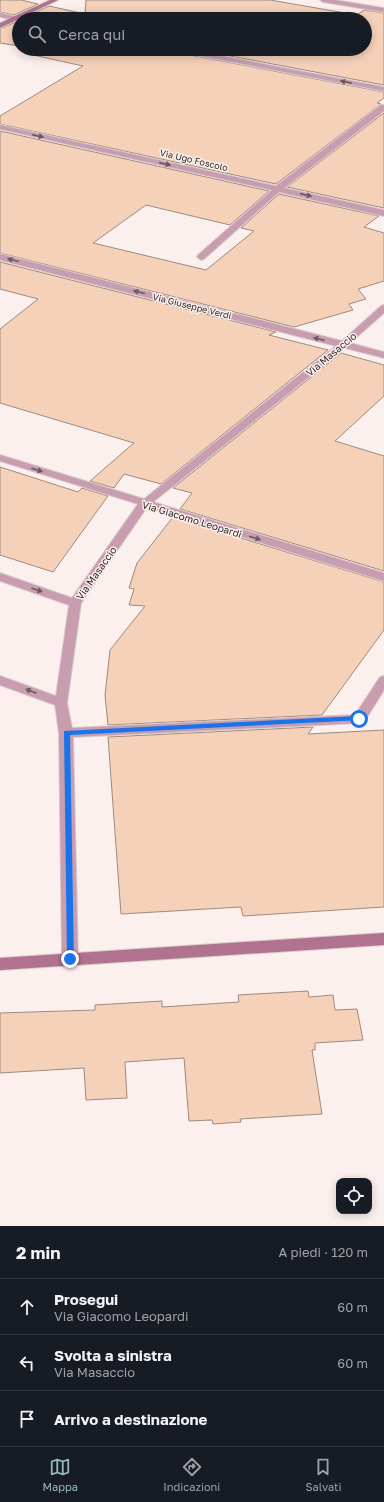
<!DOCTYPE html>
<html lang="it">
<meta charset="utf-8">
<style>
:root{--surface:#171b24;--page:#242831;--text:#f1f3f6;--muted:#9ea1a6;--line:#363941;--accent:#96b8b6}
body{margin:0;font-family:"Golos Text",sans-serif;background:var(--page);color:var(--text)}
.controls{position:absolute;right:12px;bottom:12px;display:grid;overflow:hidden;border-radius:8px;box-shadow:0 2px 10px #0003}
.controls button{width:36px;height:36px;display:grid;place-items:center;padding:0;border:0;border-bottom:1px solid var(--line);background:var(--surface);color:var(--text);font:20px sans-serif}
.stop{position:absolute;width:12px;height:12px;margin:-9px;border:3px solid #1a73e8;border-radius:50%;background:#fff}
.stop.end{background:#1a73e8;border-color:#fff;box-shadow:0 1px 4px #0008}
.list{margin:0;padding:0;list-style:none}
h2{display:flex;justify-content:space-between;align-items:center;height:52px;margin:0;padding:0 16px;font-size:17px}
h2 small{font-size:13px;font-weight:400;color:var(--muted)}
.list li{display:grid;grid-template-columns:26px 1fr auto;gap:12px;align-items:center;box-sizing:border-box;height:56px;padding:0 16px;border-top:1px solid var(--line)}
.list b{display:block;font-size:15px;white-space:nowrap}
.list p{margin:0;font-size:13px;white-space:nowrap;color:var(--muted)}
.list em{font-size:13px;font-style:normal;color:var(--muted)}
.icon{flex:none;width:22px;height:22px;fill:none;stroke:currentColor;stroke-width:2;stroke-linecap:round;stroke-linejoin:round}
.map{position:relative;flex:none;width:384px;height:1226px;overflow:hidden}
.search{position:absolute;background:var(--surface);box-shadow:0 2px 10px #0003;left:12px;right:12px;top:12px;height:44px;display:flex;align-items:center;gap:10px;box-sizing:border-box;padding:0 14px;border-radius:22px;color:var(--muted);font-size:15px}
.sheet{height:220px;background:var(--surface)}
nav{display:flex;justify-content:space-around;align-items:center;box-sizing:border-box;height:56px;border-top:1px solid var(--line);background:var(--surface);font-size:11px;color:var(--muted)}
nav a{display:grid;justify-items:center;gap:2px}
nav .on{color:var(--accent)}
.map>svg:first-child{display:block}
.building{fill:#f5d1ba;stroke:#9e8a7d}
.lines{fill:none;stroke-linecap:round;stroke-linejoin:round}
.street-casing{stroke:#d8cccb;stroke-width:2}
.secondary-casing{stroke:#d8cccb;stroke-width:2}
.street{fill:#c99db0;fill-rule:evenodd}
.secondary{fill:#b1728f;fill-rule:evenodd}
.oneway{fill:#6e575e}
.route{fill:#1a73e8}
.labels{text-anchor:middle;dominant-baseline:central;stroke-width:3;stroke-linejoin:round;paint-order:stroke}
.far-street-label{font-size:9px;fill:#322827;stroke:#fcf0ef}
.street-label{font-size:10px;fill:#322827;stroke:#fcf0ef}
</style>
<div class="map">
<svg width="384" height="1226" viewBox="0 0 384 1226">
<rect width="100%" height="100%" fill="#fcf0ef"/>
<path class="building" d="M0,0H21L38,4L14,15L0,12Z
M86,0H270L357,15L364,10L384,13V85L193,49H365V19L23,18L49,6L85,14Z
M16,22H19V46L0,43V29Z
M35,49H170L174,52L384,92V98L377,103L381,104L276,184L0,124V116L83,66L33,55L42,50Z
M384,113V208L287,187Z
M0,131L269,191L230,225L146,205L93,243L206,270L254,231L241,228L279,194L379,216L364,227L384,233V281L358,289L366,299L349,304L353,310L294,327L0,253Z
M0,262L276,332L269,335L328,350L161,484L124,474L114,488L90,481L134,443L0,403V329L38,299L0,289Z
M341,353L384,365V396L335,441L384,456V571L180,509L192,493L173,488Z
M0,467L78,492L82,488L108,496L53,572L0,555Z
M173,517L384,582V630L322,715L108,725L105,695L110,650L145,606L129,605L134,589L129,588L137,563Z
M313,727L308,734L384,730V907L243,916L241,907L121,914L108,737Z
M308,991L309,997L333,995L335,1010L357,1009L363,1040L315,1043V1050H312L322,1114L240,1119L241,1122L213,1124L212,1120L189,1121L184,1058L125,1062L127,1098L86,1100L84,1068L0,1073V1013L95,1010V1005L162,1001V1007L239,1002L238,995Z"/>
<g class="lines">
<g class="street-casing">
<path id="street" d="M320,0H335L384,8V12L323,2Z
M0,13L21,18L22,19H19V21L0,17Z
M171,49H185L384,87V91L174,51Z
M381,105H384V111L284,188L384,210V216L279,192L204,259L201,260L197,257L198,255L272,190L0,129V125L276,186Z
M0,254L342,341L381,306L384,305V313L350,343L384,352V358L345,348L153,502L384,573V581L147,507L81,603L67,703L72,728L355,715L380,677L384,676V690L364,722L359,723L73,737L78,959L75,963L70,965L65,963L62,959L59,733L55,705L0,685V676L56,696L69,605L0,581V573L72,598L138,504L0,461V455L144,499L336,346L0,260Z"/>
</g>
<g class="secondary-casing">
<path id="secondary" d="M50,0H58L0,28V23Z
M384,933V945L0,970V958Z"/>
</g>
<use href="#street" class="street"/>
<use href="#secondary" class="secondary"/>
</g>
<defs><path id="oneway-solid" d="M-6-.8H1V-3.2L6.5 0L1 3.2V.8H-6Z"/></defs>
<g class="oneway">
<use href="#oneway-solid" transform="translate(346 82) rotate(-169)"/>
<use href="#oneway-solid" transform="translate(38 136) rotate(13)"/>
<use href="#oneway-solid" transform="translate(165 164) rotate(13)"/>
<use href="#oneway-solid" transform="translate(306 195) rotate(13)"/>
<use href="#oneway-solid" transform="translate(13 260) rotate(-166)"/>
<use href="#oneway-solid" transform="translate(139 292) rotate(-166)"/>
<use href="#oneway-solid" transform="translate(319 339) rotate(-166)"/>
<use href="#oneway-solid" transform="translate(37 470) rotate(18)"/>
<use href="#oneway-solid" transform="translate(255 538) rotate(17)"/>
<use href="#oneway-solid" transform="translate(37 590) rotate(19)"/>
<use href="#oneway-solid" transform="translate(31 691) rotate(-159)"/>
</g>
<path class="route" d="M359,716L363,719L362,720L70,735L74,959L70,962H67L64,731Z"/>
<g class="labels">
<g class="far-street-label">
<text transform="translate(194 160) rotate(13)">Via Ugo Foscolo</text>
<text transform="translate(192 306) rotate(14)">Via Giuseppe Verdi</text>
</g>
<g class="street-label">
<text transform="translate(331 354) rotate(-40)">Via Masaccio</text>
<text transform="translate(192 519) rotate(17)">Via Giacomo Leopardi</text>
<text transform="translate(96 573) rotate(-55)">Via Masaccio</text>
</g>
</g>
</svg>
<div class="controls">
<button><svg class="icon" aria-label="locate" viewBox="0 0 24 24"><circle cx="12" cy="12" r="6"/><path d="M12 2v4M12 18v4M2 12h4M18 12h4"/></svg></button>
</div>
<div class="stop" style="left:359px;top:719px"></div>
<div class="stop end" style="left:70px;top:959px"></div>
<div class="search"><svg class="icon" aria-label="search" viewBox="0 0 24 24"><circle cx="10" cy="10" r="6"/><path d="M15 15l6 6"/></svg>Cerca qui</div>
</div>
<section class="sheet">
<h2>2 min<small>A piedi · 120 m</small></h2>
<ul class="list">
<li><svg class="icon" aria-label="ahead" viewBox="0 0 24 24"><path d="M12 20V5M6 11l6-6 6 6"/></svg><div><b>Prosegui</b><p>Via Giacomo Leopardi</p></div><em>60 m</em></li>
<li><svg class="icon" aria-label="left" viewBox="0 0 24 24"><path d="M17 20v-9H6M10 6l-5 5 5 5"/></svg><div><b>Svolta a sinistra</b><p>Via Masaccio</p></div><em>60 m</em></li>
<li><svg class="icon" aria-label="arrive" viewBox="0 0 24 24"><path d="M6 21V4h12l-3 4 3 4H6"/></svg><div><b>Arrivo a destinazione</b></div></li>
</ul>
</section>
<nav>
<a class="on"><svg class="icon" aria-label="map" viewBox="0 0 24 24"><path d="M3 6l6-2 6 2 6-2v14l-6 2-6-2-6 2zM9 4v14M15 6v14"/></svg>Mappa</a>
<a><svg class="icon" aria-label="directions" viewBox="0 0 24 24"><path d="M12 3l9 9-9 9-9-9zM9 14v-3h6M13 9l2 2-2 2"/></svg>Indicazioni</a>
<a><svg class="icon" aria-label="saved" viewBox="0 0 24 24"><path d="M7 4h10v16l-5-4-5 4z"/></svg>Salvati</a>
</nav>
